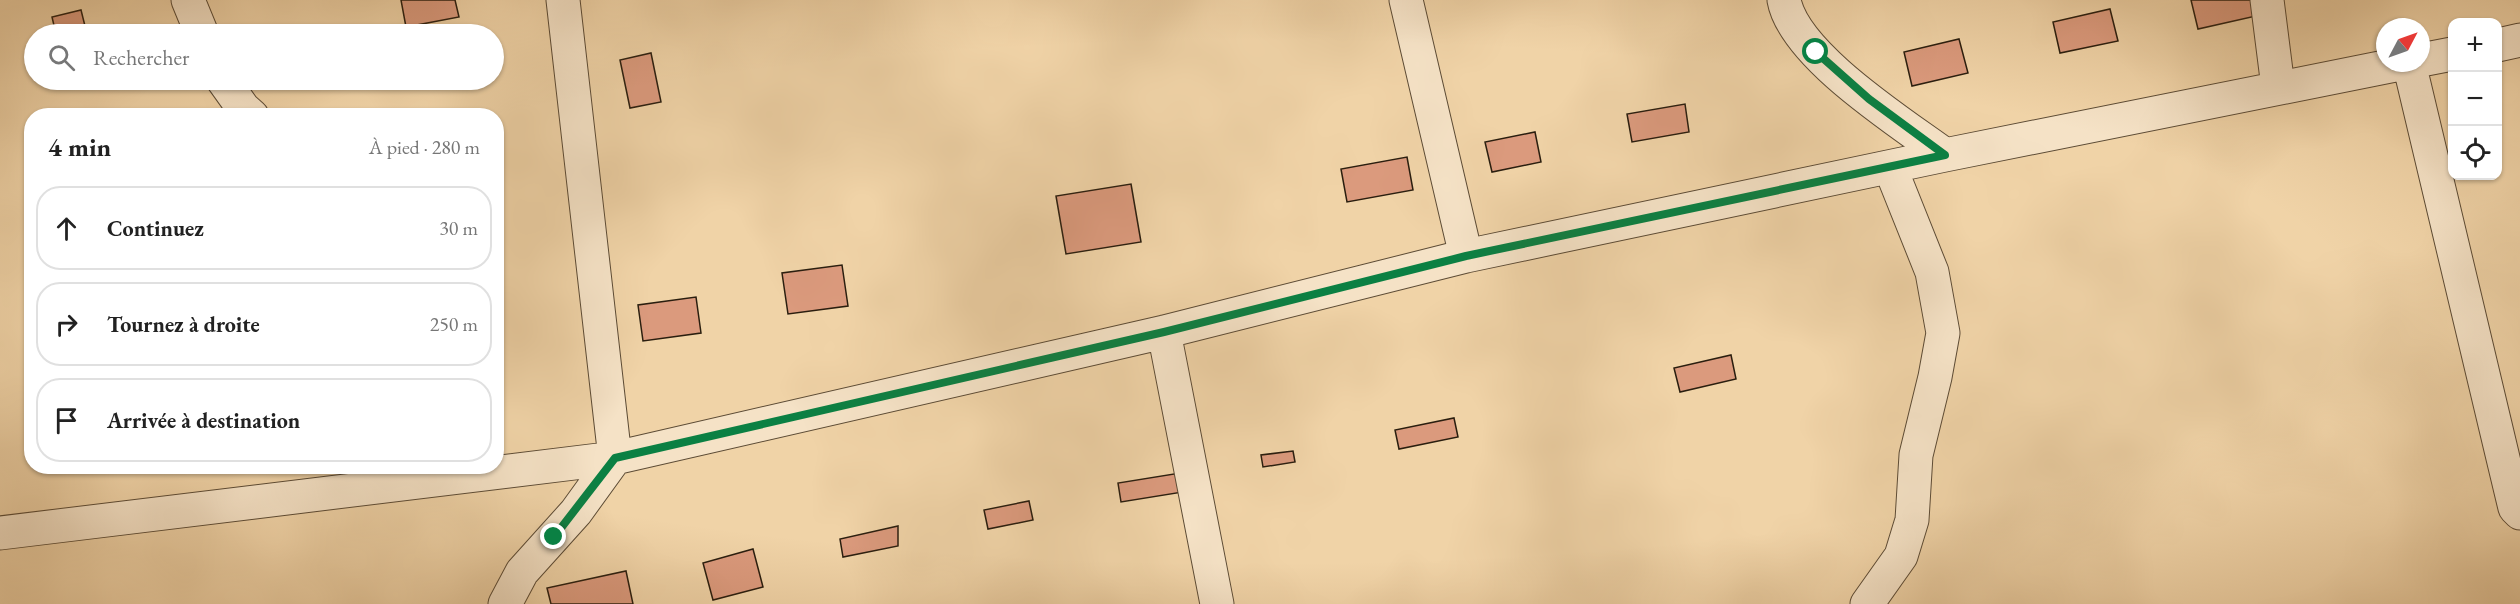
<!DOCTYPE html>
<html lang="fr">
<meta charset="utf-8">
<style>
:root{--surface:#fff;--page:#f2f2f2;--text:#222;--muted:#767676;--line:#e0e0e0}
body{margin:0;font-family:"EB Garamond",serif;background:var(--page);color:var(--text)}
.controls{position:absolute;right:18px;top:18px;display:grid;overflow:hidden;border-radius:12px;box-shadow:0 2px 4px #0004}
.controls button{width:54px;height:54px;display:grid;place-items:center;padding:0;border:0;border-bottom:2px solid var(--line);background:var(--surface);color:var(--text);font:30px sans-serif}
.compass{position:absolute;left:2376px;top:18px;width:54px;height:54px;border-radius:50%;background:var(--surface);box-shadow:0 2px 4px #0004;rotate:49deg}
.stop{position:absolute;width:18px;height:18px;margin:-14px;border:4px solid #0b8043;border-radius:50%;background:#fff}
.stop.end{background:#0b8043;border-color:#fff;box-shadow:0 2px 6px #0008}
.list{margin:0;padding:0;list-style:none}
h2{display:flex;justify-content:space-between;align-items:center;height:78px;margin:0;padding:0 24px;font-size:26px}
h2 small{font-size:20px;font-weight:400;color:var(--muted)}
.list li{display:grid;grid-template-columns:39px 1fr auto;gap:18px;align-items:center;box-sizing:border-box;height:84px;margin:0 12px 12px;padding:0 12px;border:2px solid var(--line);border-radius:24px}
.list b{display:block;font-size:22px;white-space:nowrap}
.list em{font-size:20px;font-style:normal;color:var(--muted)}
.icon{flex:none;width:33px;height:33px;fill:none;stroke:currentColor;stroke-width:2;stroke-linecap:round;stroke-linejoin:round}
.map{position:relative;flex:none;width:2520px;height:604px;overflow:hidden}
.search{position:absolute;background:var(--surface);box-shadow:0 2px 4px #0004;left:24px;top:24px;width:480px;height:66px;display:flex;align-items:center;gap:15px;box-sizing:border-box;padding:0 21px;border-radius:33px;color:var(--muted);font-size:22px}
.panel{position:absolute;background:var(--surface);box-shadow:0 2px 4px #0004;left:24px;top:108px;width:480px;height:366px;border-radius:24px}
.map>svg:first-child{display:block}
.building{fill:#db9a7d;stroke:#2a1e0f;stroke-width:1.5}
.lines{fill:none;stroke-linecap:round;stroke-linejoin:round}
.minor-casing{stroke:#5c4b35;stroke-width:35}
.minor{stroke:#f5e2c6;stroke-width:33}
.route{stroke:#0b8043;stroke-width:8}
</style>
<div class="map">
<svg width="2520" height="604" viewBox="0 0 2520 604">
<rect width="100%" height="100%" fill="#f0d3a7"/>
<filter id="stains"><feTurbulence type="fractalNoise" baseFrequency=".00333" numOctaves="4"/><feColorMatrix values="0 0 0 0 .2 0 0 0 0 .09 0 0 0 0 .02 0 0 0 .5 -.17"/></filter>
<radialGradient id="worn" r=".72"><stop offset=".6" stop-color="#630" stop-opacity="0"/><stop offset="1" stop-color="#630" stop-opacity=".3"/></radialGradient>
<path class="building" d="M401,0H455L459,17L406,27Z
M2191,0H2252L2256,16L2198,29Z
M2110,9L2118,41L2060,53L2053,22Z
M81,10L87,34H56L52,17Z
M1959,39L1968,73L1912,86L1904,52Z
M651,53L661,102L630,108L620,60Z
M1685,104L1689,132L1632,142L1627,114Z
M1535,132L1541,162L1492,172L1485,142Z
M1407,157L1413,190L1347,202L1341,169Z
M1131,184L1141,242L1066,254L1056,196Z
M842,265L848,306L788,314L782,273Z
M696,297L701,333L643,341L638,305Z
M1731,355L1736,379L1680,392L1674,368Z
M1454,418L1458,437L1399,449L1395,430Z
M1293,451L1295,462L1263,467L1261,455Z
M1180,473L1183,492L1121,502L1118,483Z
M1029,501L1033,520L988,529L984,510Z
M898,526V546L843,557L840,539Z
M753,549L763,587L713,600L703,563Z
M626,571L633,604H551L547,588Z"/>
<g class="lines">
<g class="minor-casing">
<path id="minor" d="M188,0L202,34
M1406,0L1466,256
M1784,0C1794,55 1900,122 1945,155
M2267,0L2278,87
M2498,45L2520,40
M2421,60L2452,54
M2409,63L2503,458L2515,508L2520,513
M223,80L243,108L252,116
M1164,332L1217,604
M0,533L615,458L1164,332L1466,256L1945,155L2405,63
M505,604L522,572L576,512L615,458L563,0
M1867,604L1901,556L1912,520L1916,455L1935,377L1943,333L1932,272L1890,167"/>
</g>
<use href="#minor" class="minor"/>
</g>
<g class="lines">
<path class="route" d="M554,537L615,458L1164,332L1466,256L1945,155L1869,99L1816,52"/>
</g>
<rect width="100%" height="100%" filter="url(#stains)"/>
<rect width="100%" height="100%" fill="url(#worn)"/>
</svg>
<div class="controls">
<button>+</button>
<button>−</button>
<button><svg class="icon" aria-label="locate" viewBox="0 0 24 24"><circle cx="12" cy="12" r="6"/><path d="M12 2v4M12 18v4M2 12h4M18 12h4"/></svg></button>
</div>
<svg class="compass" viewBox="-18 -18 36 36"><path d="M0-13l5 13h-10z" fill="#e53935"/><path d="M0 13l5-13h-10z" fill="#767676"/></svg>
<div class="stop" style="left:1816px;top:52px"></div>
<div class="stop end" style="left:554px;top:537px"></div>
<div class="search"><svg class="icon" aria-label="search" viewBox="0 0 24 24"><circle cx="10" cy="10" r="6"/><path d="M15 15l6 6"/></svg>Rechercher</div>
<section class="panel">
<h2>4 min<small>À pied · 280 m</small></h2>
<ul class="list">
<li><svg class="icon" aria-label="ahead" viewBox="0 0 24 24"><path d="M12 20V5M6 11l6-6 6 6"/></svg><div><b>Continuez</b></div><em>30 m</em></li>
<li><svg class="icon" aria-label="right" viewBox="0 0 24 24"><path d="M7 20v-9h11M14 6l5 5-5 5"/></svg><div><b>Tournez à droite</b></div><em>250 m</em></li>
<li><svg class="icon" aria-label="arrive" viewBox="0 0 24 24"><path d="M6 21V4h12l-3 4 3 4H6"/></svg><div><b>Arrivée à destination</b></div></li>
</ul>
</section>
</div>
